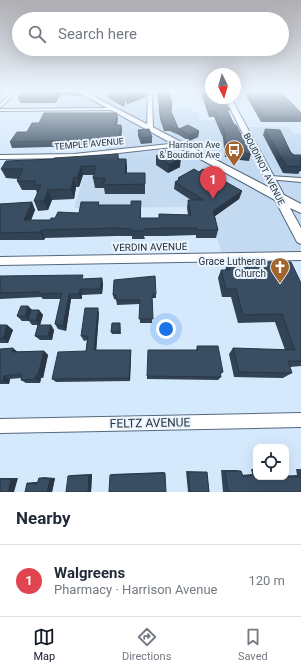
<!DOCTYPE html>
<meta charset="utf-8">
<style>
:root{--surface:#fff;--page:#f2f2f3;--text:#1f2937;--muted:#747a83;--line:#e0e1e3;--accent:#111827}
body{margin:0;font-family:Roboto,sans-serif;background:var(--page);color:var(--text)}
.controls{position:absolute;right:12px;bottom:12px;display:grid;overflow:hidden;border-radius:8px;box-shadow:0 4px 16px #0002}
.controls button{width:36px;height:36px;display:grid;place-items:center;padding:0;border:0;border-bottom:1px solid var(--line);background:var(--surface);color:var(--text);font:20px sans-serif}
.compass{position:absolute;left:205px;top:68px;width:36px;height:36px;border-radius:50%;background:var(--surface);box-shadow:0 4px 16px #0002;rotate:175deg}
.you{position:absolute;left:166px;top:329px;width:14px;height:14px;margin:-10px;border:3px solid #fff;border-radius:50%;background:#1a73e8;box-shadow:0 0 0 6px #1a73e833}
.badge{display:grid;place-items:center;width:26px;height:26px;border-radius:50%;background:var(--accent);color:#fff;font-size:13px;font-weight:700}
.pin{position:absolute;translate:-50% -33px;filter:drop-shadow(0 1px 2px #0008)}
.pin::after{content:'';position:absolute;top:21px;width:14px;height:12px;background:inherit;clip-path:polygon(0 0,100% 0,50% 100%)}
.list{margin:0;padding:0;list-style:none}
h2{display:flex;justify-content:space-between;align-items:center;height:52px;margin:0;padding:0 16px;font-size:17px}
h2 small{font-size:13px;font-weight:400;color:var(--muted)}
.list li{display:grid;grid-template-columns:26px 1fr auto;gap:12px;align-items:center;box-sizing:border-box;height:72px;padding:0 16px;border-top:1px solid var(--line)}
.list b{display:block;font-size:15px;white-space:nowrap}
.list p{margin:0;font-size:13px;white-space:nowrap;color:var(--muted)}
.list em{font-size:13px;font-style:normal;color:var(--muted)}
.icon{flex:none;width:22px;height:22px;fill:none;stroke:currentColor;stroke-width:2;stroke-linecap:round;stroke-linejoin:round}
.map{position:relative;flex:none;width:301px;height:492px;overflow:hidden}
.search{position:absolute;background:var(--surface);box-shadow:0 4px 16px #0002;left:12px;right:12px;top:12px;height:44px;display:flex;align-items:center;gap:10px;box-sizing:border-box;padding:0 14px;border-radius:22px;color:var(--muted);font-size:15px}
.sheet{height:124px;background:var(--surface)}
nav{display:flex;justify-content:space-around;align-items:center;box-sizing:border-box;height:56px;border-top:1px solid var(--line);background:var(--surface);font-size:11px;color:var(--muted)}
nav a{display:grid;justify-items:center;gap:2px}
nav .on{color:var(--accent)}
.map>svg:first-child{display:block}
.built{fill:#c3daf1}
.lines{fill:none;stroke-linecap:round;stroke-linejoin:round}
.street-casing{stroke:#54697e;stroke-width:2}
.secondary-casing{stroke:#54697e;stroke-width:2}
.street{fill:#fff;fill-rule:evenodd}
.secondary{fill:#fff;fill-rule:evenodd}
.wall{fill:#324355}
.shaded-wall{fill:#293745}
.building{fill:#3a4e63;stroke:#293745}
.labels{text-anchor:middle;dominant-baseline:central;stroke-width:4;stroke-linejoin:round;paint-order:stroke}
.far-street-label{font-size:9px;fill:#29333c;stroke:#ebf5ff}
.far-poi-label{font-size:9px;fill:#29333c;stroke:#ebf5ff;text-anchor:end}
.street-label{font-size:10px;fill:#29333c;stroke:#ebf5ff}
.poi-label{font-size:10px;fill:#29333c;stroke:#ebf5ff;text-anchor:end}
.near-street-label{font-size:12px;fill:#29333c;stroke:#ebf5ff}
</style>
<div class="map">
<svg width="301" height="492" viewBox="0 0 301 492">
<rect width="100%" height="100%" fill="#d5e9fd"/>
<path class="built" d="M49,92H150V109H192L193,113H198L200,120H239L243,127H289L294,134H301V256L223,257L209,213L196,207L74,208L90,155L105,153L109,131H96L101,109L54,110L63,94Z"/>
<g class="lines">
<g class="street-casing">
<path id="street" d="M13,92H17L0,108V104Z
M148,92H152L153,129L150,131L147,129Z
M114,108V109L112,110L0,111V109Z
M179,143L182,145L181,146L74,158L0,159V155L74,154Z
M270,176L301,178V182L268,179V177Z
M301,252V260L0,265V257Z
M301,413V427L0,433V419Z"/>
</g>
<g class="secondary-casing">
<path id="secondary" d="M78,92H85L270,188L225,98H231L284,195L301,204V213L290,208L301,228V244L297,242L275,200Z"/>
</g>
<use href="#street" class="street"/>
<use href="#secondary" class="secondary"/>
</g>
<path class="wall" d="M22,92H81V96L60,95L56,103H20L18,97Z
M107,92H147L146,97L127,104L125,100L124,107L108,98Z
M158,92H169L172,104V109L171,112L179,130V135L170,131H164L160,119Z
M196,92H211L229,113L234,125L251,154L249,161L230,159V157H225L223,138L214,117H209L201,93H196Z
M244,92H281L301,113V122H261Z
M118,118L117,125H121L122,130L120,145L12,148L10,142L27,132Z
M179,129L199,131L198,137L189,141L179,135Z
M265,129L294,155H301V171H300L298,174L283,173L263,135Z
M138,130L152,137V143L141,144L138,136Z
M118,154L119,159H126L127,168V173H145V194H105L104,188H95L93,178L94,175H83L79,187H76L74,199L52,200L48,210L38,211L34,201L37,193L36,190H22L17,181L18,179L6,178L1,169L53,159Z
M156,156L180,167L168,173L156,165Z
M199,172L242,191L239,199L215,216L218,230L216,238H196V235L165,236H144L145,239H132V236H116L45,238L44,240H0V204L32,202L35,210L31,220H50L79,213L99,202V205L141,209V218H159V214L188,215L187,208L188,200H191L174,189L175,182L178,180V178Z
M228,262L301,283V366L290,367L292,373L283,378L234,377L229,354L233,348L285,350L275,322L238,323L231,297H222L218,278L221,270H225Z
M0,276L84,279L102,278L103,284L102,294L82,295V299H71L66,331L58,329L55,324L61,299H43L41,297L0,299Z
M156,294V298H152V323H140V304L117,305L116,299H114L113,295Z
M28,306L32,310H39L43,315L40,325H51L54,330L52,340H40L35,336L38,325H32L29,321H22L17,316Z
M99,313L96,350L131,354L130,381L56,382L52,379L86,351L87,340L84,341L81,336Z
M120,323L121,334H112L111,332Z
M0,325H7L13,330L8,343H0Z
M197,346L223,372L221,374V377L218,380L147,379V376L196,350Z
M0,349L17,352L44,351L48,355L43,378H41L40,383H26L21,380V378L10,379L9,384H0Z
M251,469H256V477L297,475L296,469H301V492H223L221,470H236L241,471L242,475L252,474Z
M186,471L204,472H207L209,492H188Z
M164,472L165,473L110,475L112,474Z
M92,474L91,492L68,476L72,475Z
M44,477L55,478L52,492L27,483L33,482H38L39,478Z
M0,478H18L0,492Z"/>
<path class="shaded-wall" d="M0,92H4L0,96Z
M58,92H59L60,95L56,103L55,97Z
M144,92H147L146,97L127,104L126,97Z
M125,93V100L124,107V100Z
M117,113L118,118L116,130L115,125Z
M121,125L122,130L120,145L119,139Z
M199,131L198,137L189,141V135Z
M181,158L180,167L168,173L169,164Z
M126,159L127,168L126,183L125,173Z
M81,166L83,175L79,187L77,178Z
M74,177L76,187L74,199L71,189Z
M48,190L52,200L48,210L44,201Z
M242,191L239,199L211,219L213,211Z
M32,202L35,210L28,228L24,220Z
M41,230L45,238L44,240L40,232Z
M102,278L103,284L102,294L100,289Z
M80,289L82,295V299L79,294Z
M69,294L71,299L66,331L63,326Z
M28,306L33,311L29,320L25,316Z
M98,308L99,313L96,354L94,350Z
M39,310L43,315L40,325L36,320Z
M7,325L13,330L8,343L3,338Z
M51,325L54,330L52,340L48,336Z
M13,348L19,353L12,352Z
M131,350V354L130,381L129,378Z
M44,351L48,355L43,378L38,375Z
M36,375L41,378L40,383L35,379Z
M4,376L10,379L9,384L3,381Z
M92,474L91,492H88L89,475Z
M18,478L14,492H8L11,479Z
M55,478L52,492H47L50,479Z"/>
<path class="building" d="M22,92H58L55,97H18Z
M107,92H144L126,97L125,93L124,100Z
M158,92H169L172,104H171L172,107H169L179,130L171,126H164L160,114Z
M203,92H211V98H221L230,110H227L234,125H236L251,154L232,153V151L226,150L225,132L215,111H210Z
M247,92H281L301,113V117H263Z
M44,113H117L115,125H121L119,139L10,142L17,132H27L32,123H39Z
M188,125L199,131L189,135L179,129Z
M149,129L152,137L141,138L138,130Z
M265,129L280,130L291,153L294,155H301V165H300L301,167L286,166Z
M167,150L181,158L169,164L156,156Z
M118,154V159H126L125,173H145V184L103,185L105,178H93L96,166H81L77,178L74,177L71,189L48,190L44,201H34L41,185H33L36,181H17L23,169H1L6,161L53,159L54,158Z
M194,169L199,172L203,169L242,191L213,211L218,230H198L197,228H166L144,229V231H132V229L115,228L41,230L40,232L0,233V204L32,202L24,220H50L51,218H55L58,212L79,213L81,202H99L98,205H131V201H141L140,218H159V214L191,215L188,200H204L175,182L180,179L178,178Z
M228,262H291L301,283V361H288L292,373L239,372L233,348L295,350L282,314L243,315L236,289H226L221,270H230Z
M83,275L82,279L102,278L100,289H80L79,294H69L63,326L55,324L62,293L39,294L40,292L0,293V276Z
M155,276L156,294H152L153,319H139L140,300H116V295H113L114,280Z
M21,306H28L25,316H17Z
M85,308H98L94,350H131L129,378L52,379L58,352L86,351L88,336H81Z
M31,310H39L36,320H28Z
M112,323H120V331L111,332Z
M0,325H7L3,338L0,339Z
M38,325H51L48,336H35Z
M197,346H218L223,372H220L221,377L147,376L148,350H198Z
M13,348L12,352L44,351L38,375H36L35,379L21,380L22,375L20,374L4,376L3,381H0V349Z
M286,470H287L288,477H301V492H228L225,471H241L243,476L256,475V477H286Z
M188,472H207L209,492H190Z
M165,473L166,492H109L110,475Z
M89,475L88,492H66L68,476Z
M39,478L50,479L47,492H25L27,483L37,484Z
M0,479H11L8,492H0Z"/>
<linearGradient id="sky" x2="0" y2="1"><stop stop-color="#aeaeb3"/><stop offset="0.57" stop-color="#ecf5fe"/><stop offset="1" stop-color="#ecf5fe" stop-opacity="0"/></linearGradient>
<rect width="301" height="160" fill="url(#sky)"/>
<defs>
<g id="bus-pin" transform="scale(1)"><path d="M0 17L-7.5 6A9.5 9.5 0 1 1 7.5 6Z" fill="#a3632c" stroke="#ebf5ff"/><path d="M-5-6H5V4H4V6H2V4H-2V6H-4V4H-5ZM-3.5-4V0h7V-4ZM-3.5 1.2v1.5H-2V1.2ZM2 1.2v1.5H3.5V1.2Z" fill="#fff"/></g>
<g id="church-pin" transform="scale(1)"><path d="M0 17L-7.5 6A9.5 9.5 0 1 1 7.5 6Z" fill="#a3632c" stroke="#ebf5ff"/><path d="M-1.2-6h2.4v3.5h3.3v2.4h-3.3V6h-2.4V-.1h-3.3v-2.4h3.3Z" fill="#fff"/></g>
</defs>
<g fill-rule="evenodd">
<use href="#bus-pin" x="234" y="150"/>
<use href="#church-pin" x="280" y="267"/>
</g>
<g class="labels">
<g class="far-street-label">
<text transform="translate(89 144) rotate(-5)">TEMPLE AVENUE</text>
<text transform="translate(264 169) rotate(63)">BOUDINOT AVENUE</text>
</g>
<g class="far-poi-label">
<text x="220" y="145">Harrison Ave<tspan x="220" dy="10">&amp; Boudinot Ave</tspan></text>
</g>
<g class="street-label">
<text transform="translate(150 247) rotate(-1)">VERDIN AVENUE</text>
</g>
<g class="poi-label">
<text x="266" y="261">Grace Lutheran<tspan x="266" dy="12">Church</tspan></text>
</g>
<g class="near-street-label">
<text transform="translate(150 423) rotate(-1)">FELTZ AVENUE</text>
</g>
</g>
</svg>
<div class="controls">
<button><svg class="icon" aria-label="locate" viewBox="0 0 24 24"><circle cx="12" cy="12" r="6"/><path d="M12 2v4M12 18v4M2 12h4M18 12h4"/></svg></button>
</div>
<svg class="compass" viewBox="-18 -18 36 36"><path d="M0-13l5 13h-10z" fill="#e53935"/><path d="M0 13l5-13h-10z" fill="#747a83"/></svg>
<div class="you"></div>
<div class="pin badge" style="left:213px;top:199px;background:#e0444e">1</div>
<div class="search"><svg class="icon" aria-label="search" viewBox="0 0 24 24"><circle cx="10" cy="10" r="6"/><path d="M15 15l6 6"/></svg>Search here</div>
</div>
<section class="sheet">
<h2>Nearby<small></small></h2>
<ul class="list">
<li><span class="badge" style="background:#e0444e">1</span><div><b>Walgreens</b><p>Pharmacy · Harrison Avenue</p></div><em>120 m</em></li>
</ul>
</section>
<nav>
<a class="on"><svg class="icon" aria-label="map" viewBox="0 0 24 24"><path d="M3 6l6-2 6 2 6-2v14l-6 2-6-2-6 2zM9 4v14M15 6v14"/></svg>Map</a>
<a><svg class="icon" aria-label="directions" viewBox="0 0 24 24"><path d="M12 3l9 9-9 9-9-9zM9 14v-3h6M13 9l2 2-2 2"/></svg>Directions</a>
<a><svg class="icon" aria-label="saved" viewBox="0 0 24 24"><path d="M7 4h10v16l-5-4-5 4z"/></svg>Saved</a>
</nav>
